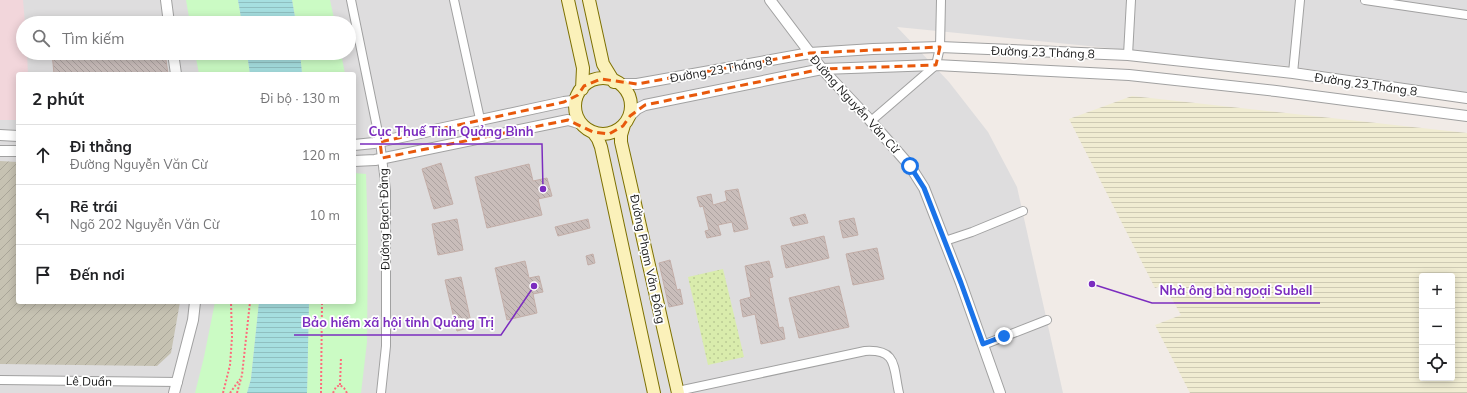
<!DOCTYPE html>
<html lang="vi">
<meta charset="utf-8">
<style>
:root{--surface:#fff;--page:#f2f2f2;--text:#202124;--muted:#757577;--line:#e0e0e0}
body{margin:0;font-family:Mulish,sans-serif;background:var(--page);color:var(--text)}
.controls{position:absolute;right:12px;bottom:12px;display:grid;overflow:hidden;border-radius:4px;box-shadow:0 2px 10px #0003}
.controls button{width:36px;height:36px;display:grid;place-items:center;padding:0;border:0;border-bottom:1px solid var(--line);background:var(--surface);color:var(--text);font:20px sans-serif}
.stop{position:absolute;width:12px;height:12px;margin:-9px;border:3px solid #1a73e8;border-radius:50%;background:#fff}
.stop.end{background:#1a73e8;border-color:#fff;box-shadow:0 1px 4px #0008}
.list{margin:0;padding:0;list-style:none}
h2{display:flex;justify-content:space-between;align-items:center;height:52px;margin:0;padding:0 16px;font-size:17px}
h2 small{font-size:13px;font-weight:400;color:var(--muted)}
.list li{display:grid;grid-template-columns:26px 1fr auto;gap:12px;align-items:center;box-sizing:border-box;height:60px;padding:0 16px;border-top:1px solid var(--line)}
.list b{display:block;font-size:15px;white-space:nowrap}
.list p{margin:0;font-size:13px;white-space:nowrap;color:var(--muted)}
.list em{font-size:13px;font-style:normal;color:var(--muted)}
.icon{flex:none;width:22px;height:22px;fill:none;stroke:currentColor;stroke-width:2;stroke-linecap:round;stroke-linejoin:round}
.map{position:relative;flex:none;width:1467px;height:393px;overflow:hidden}
.search{position:absolute;background:var(--surface);box-shadow:0 2px 10px #0003;left:16px;top:16px;width:340px;height:44px;display:flex;align-items:center;gap:10px;box-sizing:border-box;padding:0 14px;border-radius:22px;color:var(--muted);font-size:15px}
.panel{position:absolute;background:var(--surface);box-shadow:0 2px 10px #0003;left:16px;top:72px;width:340px;height:232px;border-radius:4px}
.map>svg:first-child{display:block}
.residential{fill:#deddde;fill-rule:evenodd}
.commercial{fill:#f2d6db}
.construction{fill:url(#construction-furrows)}
.farmland{fill:url(#farmland-rules);fill-rule:evenodd}
.grass{fill:url(#grass-dots)}
.park{fill:#cbfbc4}
.water{fill:url(#water-rules)}
.building{fill:url(#building-back-hatch);stroke:#c3aea8}
.lines{fill:none;stroke-linecap:round;stroke-linejoin:round}
.minor-casing{stroke:#a1a1a1;stroke-width:10}
.tertiary-casing{stroke:#a1a1a1;stroke-width:12}
.secondary-casing{stroke:#7d7002;stroke-width:14}
.path{stroke:#fe6b7c;stroke-width:2;stroke-dasharray:2 2;stroke-linecap:butt}
.minor{stroke:#fff;stroke-width:8}
.tertiary{stroke:#fff;stroke-width:10}
.secondary{stroke:#fbf1ba;stroke-width:12}
.route{stroke:#1a73e8;stroke-width:5}
.marked{fill:none;stroke:#e8590c;stroke-width:3;stroke-dasharray:8 5;stroke-linejoin:round}
.labels{text-anchor:middle;dominant-baseline:central;stroke-width:3.5;stroke-linejoin:round;paint-order:stroke}
.street-label{font-size:12px;fill:#202020;stroke:#fff}
.leader{fill:none;stroke:#7b2cbf;stroke-width:1.5}
.callout-dot{fill:#7b2cbf;stroke:#fff;stroke-width:1.5}
.callout-label{font-size:13px;text-anchor:middle;font-weight:bold;fill:#7b2cbf;stroke:#fff;stroke-width:3.5;stroke-linejoin:round;paint-order:stroke}
</style>
<div class="map">
<svg width="1467" height="393" viewBox="0 0 1467 393">
<defs>
<pattern id="construction-furrows" width="10" height="10" patternUnits="userSpaceOnUse"><rect width="10" height="10" fill="#c6c2b2"/><path d="M-1 1l2-2M0 10L10 0M9 11l2-2" fill="none" stroke="#aaa699"/></pattern>
<pattern id="farmland-rules" width="6" height="5" patternUnits="userSpaceOnUse"><rect width="6" height="5" fill="#f0ecd2"/><path d="M0 2.5h6" fill="none" stroke="#cecab4"/></pattern>
<pattern id="grass-dots" width="8" height="8" patternUnits="userSpaceOnUse"><rect width="8" height="8" fill="#d9ecac"/><path d="M2 2h.1M6 6h.1" fill="none" stroke="#baca94" stroke-width="1.8" stroke-linecap="round"/></pattern>
<pattern id="water-rules" width="6" height="5" patternUnits="userSpaceOnUse"><rect width="6" height="5" fill="#a6dfe0"/><path d="M0 2.5h6" fill="none" stroke="#8fbfc0"/></pattern>
<pattern id="building-back-hatch" width="6" height="6" patternUnits="userSpaceOnUse"><rect width="6" height="6" fill="#c9bdba"/><path d="M-1 5l2 2M0 0l6 6M5-1l2 2" fill="none" stroke="#aca2a0"/></pattern>
</defs>
<rect width="100%" height="100%" fill="#f1ebe7"/>
<path class="residential" d="M0,0H1467V93L1288,66L897,27L949,82L988,132L1017,187L1063,393H0ZM23,23H349V53H23ZM18,74H354V302H18Z"/>
<path class="commercial" d="M0,0H23L25,23H23V53H27L28,74H18V120H0Z"/>
<path class="construction" d="M0,161L18,162V302H180L171,353L157,366L0,364Z"/>
<path class="farmland" d="M1132,96L1467,133V393H1190L1155,325L1181,315L1164,285L1155,288L1069,119ZM1422,276H1452V378H1422Z"/>
<path class="grass" d="M723,269L744,357L708,365L688,277Z"/>
<path class="park" d="M186,0H238L242,23H190Z
M292,0H330L335,23H296Z
M195,53H247L250,74H199Z
M300,53H341L345,74H302Z
M354,173L366,174L368,244L367,342L361,393H307L309,302H354Z
M215,302H259L251,379L247,393H195L204,357Z"/>
<path class="water" d="M238,0H292L296,23H242Z
M247,53H300L302,74H250Z
M259,302H309L307,393H247L251,379Z"/>
<path class="building" d="M52,53H165L168,74H54Z
M441,163L453,204L434,209L422,169Z
M529,164L533,181L547,178L552,196L538,199L542,215L487,228L475,177Z
M738,189L748,229L734,232L732,222L718,225L721,235L707,238L705,231L709,230L703,206L700,207L697,197L711,194L713,205L727,201L725,191Z
M805,214L808,223L793,226L790,218Z
M854,218L858,235L843,238L839,221Z
M457,219L463,250L438,255L432,224Z
M588,219L590,228L558,236L555,227Z
M824,236L829,258L786,268L781,246Z
M877,248L884,279L853,285L846,254Z
M593,254L595,263L588,265L586,256Z
M670,260L677,290L680,289L683,304L669,307L659,263Z
M525,261L529,278L539,276L543,292L533,294L537,313L507,320L495,268Z
M769,261L773,277L769,278L779,328L783,327L785,339L761,344L755,314L743,317L740,300L751,297L745,266Z
M461,277L472,327L457,331L445,280Z
M839,286L849,327L799,338L789,298Z"/>
<g class="lines">
<g class="minor-casing">
<path id="minor" d="M351,0L380,142L386,190V346L381,393
M454,0L480,119
M1365,0L1467,15
M1128,55L1131,0
M1293,73L1300,0
M871,121L936,65L940,47L941,0
M945,241L972,232L1023,211
M983,345L1047,320
M0,380L178,382
M678,391L865,351C898,349 893,367 899,393"/>
</g>
<g class="tertiary-casing">
<path id="tertiary" d="M166,0L169,23
M770,0L822,69L868,118L910,166L924,188L961,283L1000,393
M173,53L176,74
M620,84H637L810,53L873,49L940,47L1128,55L1293,73L1467,98
M630,116L637,109L645,105L822,69L936,65L1129,75L1276,91L1467,116
M0,135L18,136
M354,145L374,143L564,102L572,101L578,95
M0,151H18
M354,161L375,160L568,120L575,122L583,125
M174,393L193,320L195,302"/>
</g>
<g class="secondary-casing">
<path id="secondary" d="M568,0L583,68L582,89
M589,0L603,64L614,82
M575 106a28 28 0 1 1 56 0a28 28 0 1 1-56 0Z
M624,125L621,135V142L678,393
M593,132L598,139L601,147L654,393"/>
</g>
<path class="path" d="M340,385L341,357
M223,393L230,365L232,337L231,302
M230,393L240,379
M237,393L242,375L250,302
M321,393L322,302
M333,393L336,387L340,385L344,388L347,393"/>
<use href="#minor" class="minor"/>
<use href="#tertiary" class="tertiary"/>
<use href="#secondary" class="secondary"/>
</g>
<g class="lines">
<path class="route" d="M910,166L924,188L961,283L983,344L1004,336"/>
</g>
<path class="marked" d="M940,47L936,65L822,69L645,105L630,116L623,126L609,134L593,132L568,120L382,158L380,142L564,102L578,95L584,86L601,79L637,84L810,53Z"/>
<g class="labels">
<g class="street-label">
<text transform="translate(1043 52) rotate(2)">Đường 23 Tháng 8</text>
<text transform="translate(721 69) rotate(-10)">Đường 23 Tháng 8</text>
<text transform="translate(1366 84) rotate(8)">Đường 23 Tháng 8</text>
<text transform="translate(855 104) rotate(48)">Đường Nguyễn Văn Cừ</text>
<text transform="translate(384 219) rotate(-91)">Đường Bạch Đằng</text>
<text transform="translate(648 259) rotate(78)">Đường Phạm Văn Đồng</text>
<text transform="translate(89 381) rotate(1)">Lê Duẩn</text>
</g>
</g>
<path class="leader" d="M543 189L542 144H360M1092 284L1152 303H1320M534 286L501 335H294"/>
<g class="callout-dot">
<circle cx="543" cy="189" r="4"/>
<circle cx="1092" cy="284" r="4"/>
<circle cx="534" cy="286" r="4"/>
</g>
<g class="callout-label">
<text x="451" y="136">Cục Thuế Tỉnh Quảng Bình</text>
<text x="1236" y="295">Nhà ông bà ngoại Subell</text>
<text x="398" y="327">Bảo hiểm xã hội tỉnh Quảng Trị</text>
</g>
</svg>
<div class="controls">
<button>+</button>
<button>−</button>
<button><svg class="icon" aria-label="locate" viewBox="0 0 24 24"><circle cx="12" cy="12" r="6"/><path d="M12 2v4M12 18v4M2 12h4M18 12h4"/></svg></button>
</div>
<div class="stop" style="left:910px;top:166px"></div>
<div class="stop end" style="left:1004px;top:336px"></div>
<div class="search"><svg class="icon" aria-label="search" viewBox="0 0 24 24"><circle cx="10" cy="10" r="6"/><path d="M15 15l6 6"/></svg>Tìm kiếm</div>
<section class="panel">
<h2>2 phút<small>Đi bộ · 130 m</small></h2>
<ul class="list">
<li><svg class="icon" aria-label="ahead" viewBox="0 0 24 24"><path d="M12 20V5M6 11l6-6 6 6"/></svg><div><b>Đi thẳng</b><p>Đường Nguyễn Văn Cừ</p></div><em>120 m</em></li>
<li><svg class="icon" aria-label="left" viewBox="0 0 24 24"><path d="M17 20v-9H6M10 6l-5 5 5 5"/></svg><div><b>Rẽ trái</b><p>Ngõ 202 Nguyễn Văn Cừ</p></div><em>10 m</em></li>
<li><svg class="icon" aria-label="arrive" viewBox="0 0 24 24"><path d="M6 21V4h12l-3 4 3 4H6"/></svg><div><b>Đến nơi</b></div></li>
</ul>
</section>
</div>
